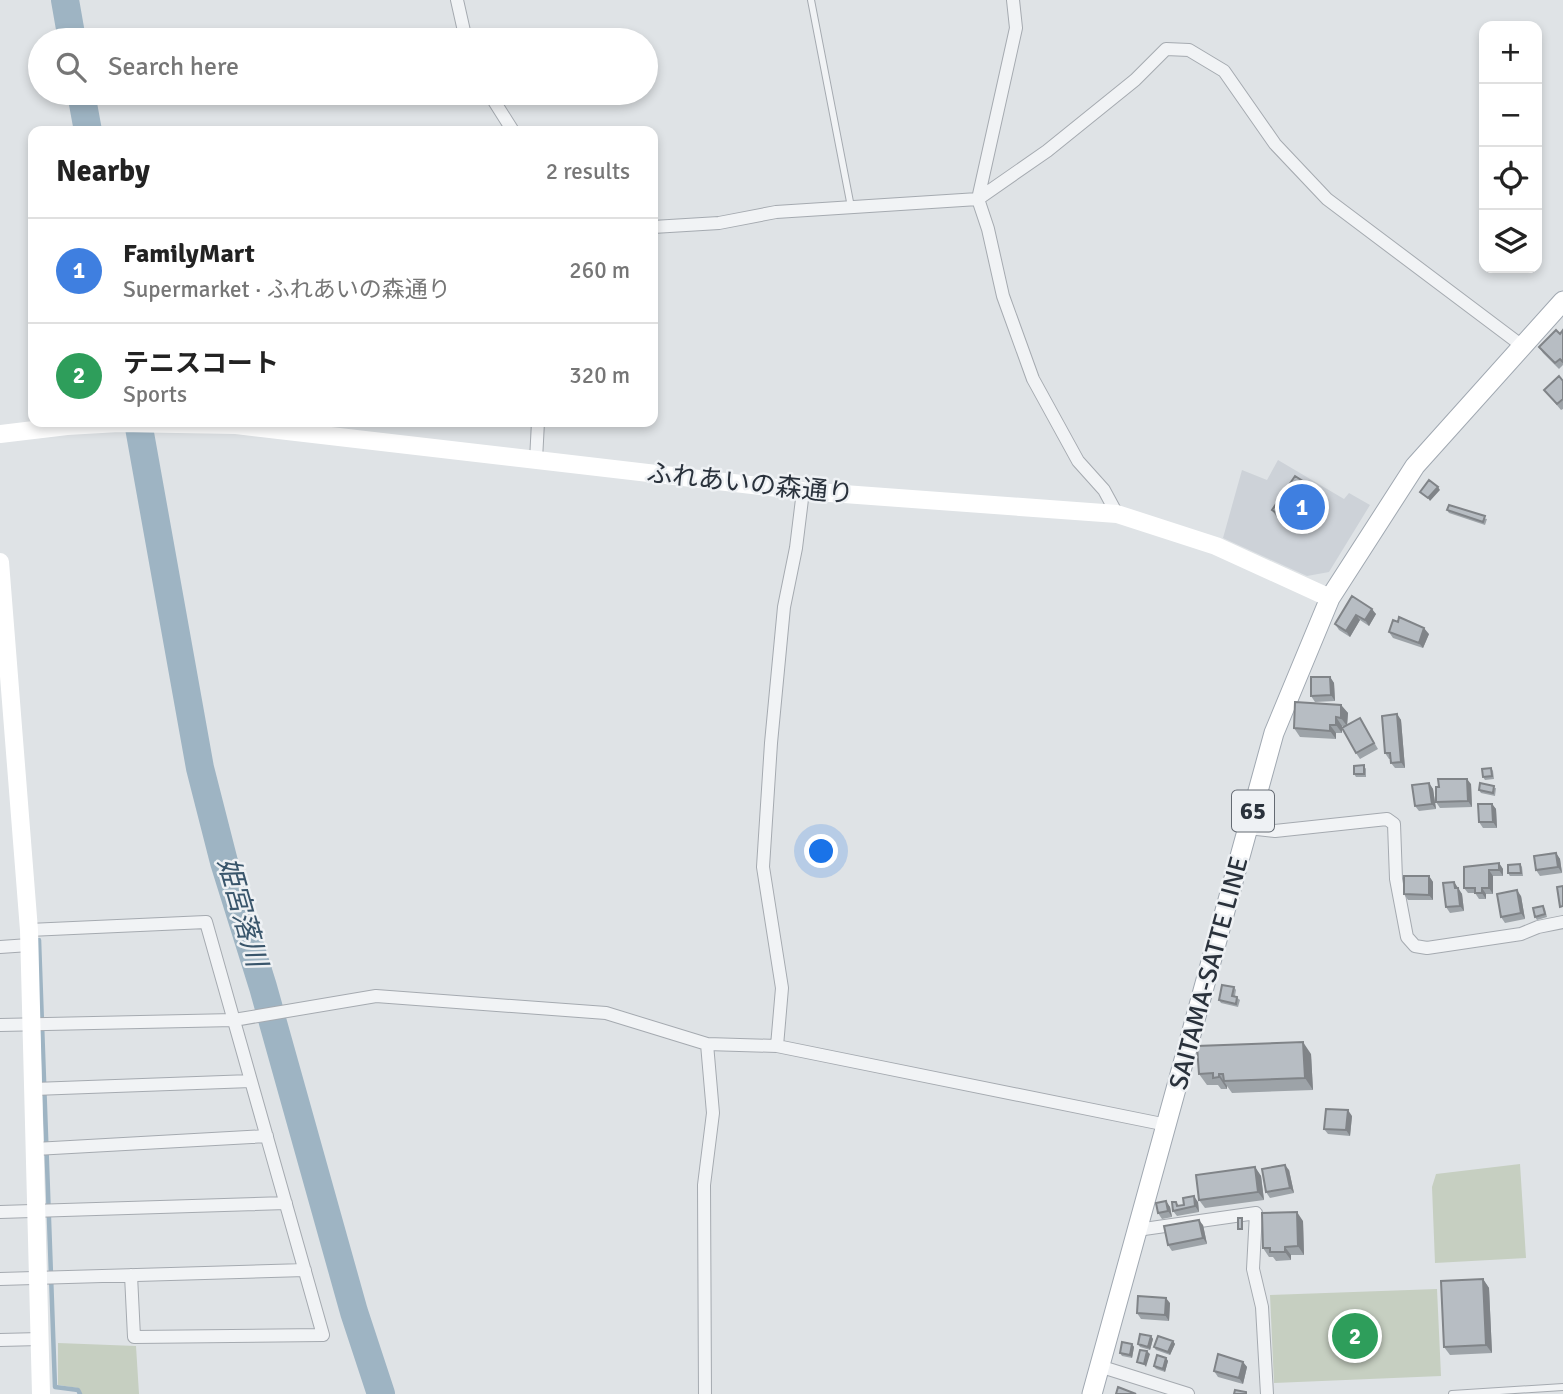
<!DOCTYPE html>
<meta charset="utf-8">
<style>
:root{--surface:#fff;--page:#f6f6f6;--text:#222;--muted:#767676;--line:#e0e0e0;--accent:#ea580c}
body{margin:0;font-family:Signika,"Noto Sans JP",sans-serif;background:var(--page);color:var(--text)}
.controls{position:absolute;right:21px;top:21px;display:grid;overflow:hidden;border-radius:14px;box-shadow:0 4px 10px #0003}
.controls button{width:63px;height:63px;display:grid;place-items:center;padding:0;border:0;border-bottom:2px solid var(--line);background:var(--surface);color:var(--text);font:35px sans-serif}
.you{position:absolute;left:822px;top:852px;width:24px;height:24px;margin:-18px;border:5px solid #fff;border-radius:50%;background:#1a73e8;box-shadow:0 0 0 10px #1a73e833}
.badge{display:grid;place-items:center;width:46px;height:46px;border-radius:50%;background:var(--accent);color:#fff;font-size:23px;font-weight:700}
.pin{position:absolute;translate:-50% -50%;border:4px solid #fff;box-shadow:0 2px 7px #0006}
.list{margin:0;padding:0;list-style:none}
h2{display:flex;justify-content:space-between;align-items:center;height:91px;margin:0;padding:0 28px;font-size:30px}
h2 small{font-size:23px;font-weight:400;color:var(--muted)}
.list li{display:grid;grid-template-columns:46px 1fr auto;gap:21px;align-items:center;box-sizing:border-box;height:105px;padding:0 28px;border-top:2px solid var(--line)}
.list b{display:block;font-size:26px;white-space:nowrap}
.list p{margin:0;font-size:23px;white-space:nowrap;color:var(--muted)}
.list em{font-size:23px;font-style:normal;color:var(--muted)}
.icon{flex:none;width:38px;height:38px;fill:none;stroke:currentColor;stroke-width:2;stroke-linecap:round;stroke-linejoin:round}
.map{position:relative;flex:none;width:1563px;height:1394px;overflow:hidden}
.search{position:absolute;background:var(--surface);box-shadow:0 4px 10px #0003;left:28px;top:28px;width:630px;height:77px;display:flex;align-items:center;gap:18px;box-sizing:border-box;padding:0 24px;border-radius:38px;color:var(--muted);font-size:26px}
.panel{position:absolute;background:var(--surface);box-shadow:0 4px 10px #0003;left:28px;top:126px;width:630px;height:301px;border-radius:14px}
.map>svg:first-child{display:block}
.built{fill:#cdd2d8}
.green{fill:#c6cfc1}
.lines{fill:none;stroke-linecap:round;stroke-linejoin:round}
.stream{stroke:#9eb4c3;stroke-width:4.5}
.river{stroke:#9eb4c3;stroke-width:28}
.lane-casing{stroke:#a5aab0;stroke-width:8}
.street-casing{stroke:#a5aab0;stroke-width:14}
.primary-casing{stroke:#a0a8b1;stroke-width:21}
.lane{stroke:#f1f3f5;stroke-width:6}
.street{stroke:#f1f3f5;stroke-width:12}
.secondary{stroke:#fff;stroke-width:18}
.primary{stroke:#fff;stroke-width:19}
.wall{fill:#9da3a8}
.shaded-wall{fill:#808488}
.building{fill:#b7bdc3;stroke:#808488;stroke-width:2}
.labels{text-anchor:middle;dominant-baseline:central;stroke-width:5;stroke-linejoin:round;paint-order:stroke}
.shield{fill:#eef1f4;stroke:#656b73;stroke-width:2}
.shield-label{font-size:24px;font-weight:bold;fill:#2a323c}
.street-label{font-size:26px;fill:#2a323c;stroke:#eef1f4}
.water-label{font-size:28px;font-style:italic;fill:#39556b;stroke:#eef1f4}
</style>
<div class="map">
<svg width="1563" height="1394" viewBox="0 0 1563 1394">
<rect width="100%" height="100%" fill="#dfe3e6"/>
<path class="built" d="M1278,460L1344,499L1349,493L1370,505L1329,572L1307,576L1223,538L1242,470L1267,480Z"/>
<path class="green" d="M1520,1164L1526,1258L1435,1263L1432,1187L1436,1174Z
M1437,1289L1441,1376L1274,1383L1270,1295Z
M58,1343L136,1346L139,1394H82L78,1388L58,1385Z"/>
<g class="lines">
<path class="stream" d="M39,940L55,1387L78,1390L80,1394"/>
<path class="river" d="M65,0L72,40
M81,93L88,131
M138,422L200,768L224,862L263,987L354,1312L381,1394"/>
<g class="lane-casing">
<path id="lane" d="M811,0L851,207
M1452,1394L1563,1387"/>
</g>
<g class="street-casing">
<path id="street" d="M457,0L466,40
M1013,0L1016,28L978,199L988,229L1003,296L1033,379L1078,461L1104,490L1117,514
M489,93L513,131
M653,227L719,223L776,212L978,199L1047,151L1135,80L1166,49L1189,50L1224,71L1275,144L1327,199L1521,345
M536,460L538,422
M1248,828L1275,831L1387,819L1394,824L1396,879L1407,937L1415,946L1427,948L1521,934L1538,927L1563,922
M29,930L206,922L323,1335L134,1337L131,1275
M0,947L29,945
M0,1025L234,1020L376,996L606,1013L707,1044L777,1046L1167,1125
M777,1046L782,988L763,867L771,743L784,607L796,548L803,491
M34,1089L251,1081
M35,1149L267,1136
M0,1212L286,1203
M1137,1230L1256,1213L1253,1269L1262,1307L1267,1394
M0,1279L305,1270
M0,1340L40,1339
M1099,1366L1188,1394
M705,1394L704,1185L713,1113L707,1044"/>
</g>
<g class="primary-casing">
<path id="primary" d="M1092,1394L1274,733L1330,598L1415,466L1563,301"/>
</g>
<use href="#lane" class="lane"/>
<use href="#street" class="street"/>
<path class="secondary" d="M0,434L67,426L119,423L236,425L803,491L1117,514L1216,546L1330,598
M0,562L29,930L41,1394"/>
<use href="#primary" class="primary"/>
</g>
<path class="wall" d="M1563,330V365L1559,369L1543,353L1539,347Z
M1563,381V409L1561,410L1544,390Z
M1323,498L1300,533L1278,519L1272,510Z
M1447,510L1487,519L1485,525L1449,513Z
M1352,596L1376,614L1369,626L1360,620L1350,637L1339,630L1335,624Z
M1389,632L1429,634L1423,648L1393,638Z
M1330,677L1334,683L1335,701L1315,702L1311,696Z
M1341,705L1348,713L1347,725L1360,718L1378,749L1360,759L1356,753L1345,726H1342V733H1336V739L1300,737L1294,728Z
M1397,714L1401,720L1405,768H1395L1391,763L1390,759H1389L1385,753Z
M1366,768V777H1356L1354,774Z
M1491,768L1493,771L1494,779L1485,780L1483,777Z
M1429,783L1433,789L1436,809L1419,811L1415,806Z
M1471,784L1472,807L1440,808L1436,802L1439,787Z
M1496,788L1495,796L1481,793L1479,790Z
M1492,804L1496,809L1497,828H1483L1479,822Z
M1556,853L1560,859L1562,873L1540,876L1536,870Z
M1499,863L1503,869V876H1493V894H1486V899H1479L1475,893H1468L1464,888Z
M1520,864L1522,867L1523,876H1510L1508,873Z
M1429,876L1433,882V900H1408L1404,894Z
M1454,882L1462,894L1464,911L1450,913L1446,907Z
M1521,896L1525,919L1505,923L1501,917Z
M1543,906L1545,909L1547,917L1537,920L1535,917Z
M1234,987L1236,990L1235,996L1240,1000L1238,1007L1221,1003L1219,1000Z
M1311,1054L1313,1090L1232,1093L1227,1086V1089H1221L1218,1085H1207L1199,1074Z
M1352,1116L1350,1136L1328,1134L1324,1129Z
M1255,1167L1261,1176L1264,1200L1205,1208L1199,1200Z
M1289,1170L1294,1193L1270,1198L1266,1192Z
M1166,1201L1170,1207L1172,1217L1162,1219L1158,1213Z
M1176,1202L1179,1206L1198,1202L1199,1212L1177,1216L1173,1211Z
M1303,1221L1304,1255H1291V1260L1276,1261L1273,1257H1269L1263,1248Z
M1203,1225L1207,1244L1172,1251L1168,1245Z
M1483,1279L1489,1288L1492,1353L1450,1355L1444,1347Z
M1170,1303L1169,1321L1141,1319L1137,1313Z
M1151,1336L1153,1339L1150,1350L1140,1347L1138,1344Z
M1173,1341L1175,1344L1170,1355L1156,1350L1154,1347Z
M1132,1344L1134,1347L1132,1358L1122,1356L1120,1353Z
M1166,1358L1168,1361L1165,1372L1156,1369L1154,1366Z
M1243,1362L1247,1367L1243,1384L1218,1377L1214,1371Z"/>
<path class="shaded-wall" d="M1438,487L1440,490L1430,501L1428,498Z
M1317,490L1323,498L1300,533L1294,525Z
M1372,609L1376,614L1369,626L1365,620Z
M1356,615L1360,620L1350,637L1346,631Z
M1424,628L1429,634L1423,648L1419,643Z
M1330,677L1334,683L1335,701L1331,695Z
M1341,705L1348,713L1347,726L1341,718Z
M1397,714L1401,720L1405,768L1401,762Z
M1336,717L1342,726V733L1336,725Z
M1330,725L1336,733V739L1330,731Z
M1467,779L1471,784L1472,807L1468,801Z
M1429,783L1433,789L1436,809L1432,804Z
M1492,804L1496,809L1497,828L1493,822Z
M1556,853L1560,859L1562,873L1558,867Z
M1499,863L1503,869V876L1499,870Z
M1489,870L1493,876V894L1489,888Z
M1429,876L1433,882V900L1429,895Z
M1454,882L1462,894L1464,911L1460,906Z
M1482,888L1486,894V899L1482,893Z
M1517,890L1521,896L1525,919L1521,913Z
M1303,1042L1311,1054L1313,1090L1305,1078Z
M1219,1074L1227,1086V1089L1219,1077Z
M1348,1110L1352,1116L1350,1136L1346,1130Z
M1285,1165L1289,1170L1294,1193L1290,1188Z
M1255,1167L1261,1176L1264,1200L1258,1192Z
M1194,1196L1198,1202L1199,1212L1195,1206Z
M1166,1201L1170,1207L1172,1217L1168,1211Z
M1297,1212L1303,1221L1304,1255L1298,1246Z
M1199,1220L1203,1225L1207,1244L1203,1238Z
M1285,1247L1291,1255V1260L1285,1252Z
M1483,1279L1489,1288L1492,1353L1486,1345Z
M1166,1298L1170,1303L1169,1321L1165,1315Z
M1151,1336L1153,1339L1150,1350L1148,1347Z
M1173,1341L1175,1344L1170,1355L1168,1352Z
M1132,1344L1134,1347L1132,1358L1130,1355Z
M1147,1351L1150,1354L1146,1367L1144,1364Z
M1166,1358L1168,1361L1165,1372L1163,1369Z
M1243,1362L1247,1367L1243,1384L1239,1378Z"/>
<path class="building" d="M1556,330L1560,334L1563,330V362L1560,359L1555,363L1539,347Z
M1559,376L1563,381V399L1557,404L1544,390Z
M1295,476L1317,490L1294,525L1272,510Z
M1429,480L1438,487L1428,498L1420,492Z
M1449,505L1485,516L1483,522L1447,510Z
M1352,596L1372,609L1365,620L1356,615L1346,631L1335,624Z
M1399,617L1424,628L1419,643L1389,632L1393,620L1398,622Z
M1311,677H1330L1331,695L1311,696Z
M1295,702L1341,705V718L1336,717V725H1330V731L1294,728Z
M1397,714L1401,762L1391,763L1390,753H1385L1382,716Z
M1360,718L1374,743L1356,753L1342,728Z
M1364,765V774H1354V766Z
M1491,768L1492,776L1483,777L1482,769Z
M1438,779H1467L1468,801L1436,802V787H1439Z
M1429,783L1432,804L1415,806L1412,785Z
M1480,783L1494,786L1493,793L1479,790Z
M1478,804H1492L1493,822H1479Z
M1556,853L1558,867L1536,870L1534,856Z
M1499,863V870H1489V888H1482V893H1475V888H1464V867Z
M1520,864L1521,873H1508V865Z
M1404,876H1429V895L1404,894Z
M1454,882L1455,888H1458L1460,906L1446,907L1443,883Z
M1563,886V906L1560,907L1557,887Z
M1517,890L1521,913L1501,917L1497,894Z
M1543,906L1545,914L1535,917L1533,908Z
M1222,985L1234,987L1232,996L1237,997L1236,1004L1219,1000Z
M1303,1042L1305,1078L1224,1081L1223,1074H1219V1077L1213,1078V1073L1199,1074L1197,1046Z
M1326,1109L1348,1110L1346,1130L1324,1129Z
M1285,1165L1290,1188L1266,1192L1262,1169Z
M1255,1167L1258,1192L1199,1200L1196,1175Z
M1194,1196L1195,1206L1173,1211L1172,1202H1176L1177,1206L1184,1205L1183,1198Z
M1166,1201L1168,1211L1158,1213L1156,1203Z
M1297,1212L1298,1246L1285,1247V1252H1270V1248H1263L1262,1213Z
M1238,1218H1242V1229H1238Z
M1199,1220L1203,1238L1168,1245L1164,1226Z
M1483,1279L1486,1345L1444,1347L1441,1281Z
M1138,1296L1166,1298L1165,1315L1137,1313Z
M1140,1334L1151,1336L1148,1347L1138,1344Z
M1158,1336L1173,1341L1168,1352L1154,1347Z
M1122,1342L1132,1344L1130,1355L1120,1353Z
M1140,1350L1147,1351L1144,1364L1137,1362Z
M1218,1354L1243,1362L1239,1378L1214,1371Z
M1157,1355L1166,1358L1163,1369L1154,1366Z
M1118,1387L1136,1394H1116Z
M1235,1390L1246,1392V1394H1234Z"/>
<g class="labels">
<rect class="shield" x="1232" y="790.5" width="42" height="41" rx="5"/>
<g class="shield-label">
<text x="1253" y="811">65</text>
</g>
<g class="street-label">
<text transform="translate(750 484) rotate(6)">ふれあいの森通り</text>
<text transform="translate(1209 973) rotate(-75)">SAITAMA-SATTE LINE</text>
</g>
<g class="water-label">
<text transform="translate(242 912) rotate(74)">姫宮落川</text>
</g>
</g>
</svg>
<div class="controls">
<button>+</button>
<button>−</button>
<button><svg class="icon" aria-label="locate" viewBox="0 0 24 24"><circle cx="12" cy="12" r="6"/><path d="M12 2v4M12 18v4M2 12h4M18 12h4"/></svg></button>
<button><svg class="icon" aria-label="layers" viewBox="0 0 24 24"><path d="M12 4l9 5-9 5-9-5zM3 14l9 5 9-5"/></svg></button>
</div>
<div class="you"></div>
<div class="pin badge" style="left:1302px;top:507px;background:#3f7fe0">1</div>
<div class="pin badge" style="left:1355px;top:1336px;background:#2e9e5b">2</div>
<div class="search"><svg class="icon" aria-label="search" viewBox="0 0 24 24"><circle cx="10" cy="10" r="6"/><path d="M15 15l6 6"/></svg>Search here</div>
<section class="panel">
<h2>Nearby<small>2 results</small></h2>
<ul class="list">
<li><span class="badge" style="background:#3f7fe0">1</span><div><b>FamilyMart</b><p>Supermarket · ふれあいの森通り</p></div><em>260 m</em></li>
<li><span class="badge" style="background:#2e9e5b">2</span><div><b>テニスコート</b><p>Sports</p></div><em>320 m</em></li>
</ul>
</section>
</div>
